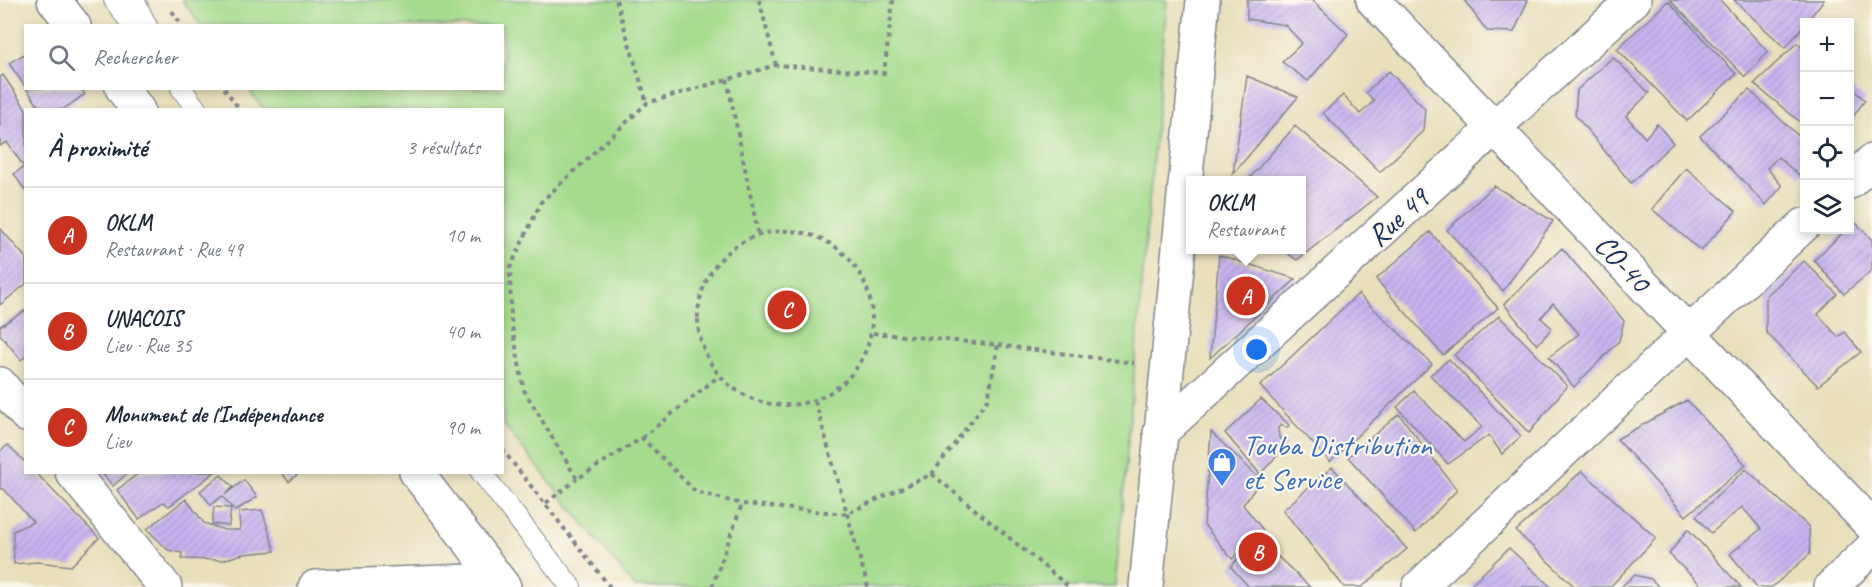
<!DOCTYPE html>
<html lang="fr">
<meta charset="utf-8">
<style>
:root{--surface:#fff;--page:#f2f2f3;--text:#1f2937;--muted:#747a83;--line:#e0e1e3;--accent:#c8321e}
body{margin:0;font-family:Caveat,sans-serif;background:var(--page);color:var(--text)}
.controls{position:absolute;right:18px;top:18px;display:grid;overflow:hidden;border-radius:0px;box-shadow:0 3px 9px #0003}
.controls button{width:54px;height:54px;display:grid;place-items:center;padding:0;border:0;border-bottom:2px solid var(--line);background:var(--surface);color:var(--text);font:30px sans-serif}
.you{position:absolute;left:1257px;top:350px;width:21px;height:21px;margin:-15px;border:4px solid #fff;border-radius:50%;background:#1a73e8;box-shadow:0 0 0 9px #1a73e833}
.badge{display:grid;place-items:center;width:39px;height:39px;border-radius:50%;background:var(--accent);color:#fff;font-size:20px;font-weight:700}
.pin{position:absolute;translate:-50% -50%;border:3px solid #fff;box-shadow:0 2px 6px #0006}
.popup{position:absolute;left:1186px;top:176px;width:120px;height:78px;box-sizing:border-box;display:grid;place-content:center;border-radius:0px;background:var(--surface);filter:drop-shadow(0 2px 4px #0005);font-size:20px;white-space:nowrap;color:var(--muted)}
.popup b{font-size:22px;color:var(--text)}
.popup::after{content:'';position:absolute;left:50%;top:100%;margin-left:-12px;border:12px solid transparent;border-top-color:var(--surface)}
.list{margin:0;padding:0;list-style:none}
h2{display:flex;justify-content:space-between;align-items:center;height:78px;margin:0;padding:0 24px;font-size:26px}
h2 small{font-size:20px;font-weight:400;color:var(--muted)}
.list li{display:grid;grid-template-columns:39px 1fr auto;gap:18px;align-items:center;box-sizing:border-box;height:96px;padding:0 24px;border-top:2px solid var(--line)}
.list b{display:block;font-size:22px;white-space:nowrap}
.list p{margin:0;font-size:20px;white-space:nowrap;color:var(--muted)}
.list em{font-size:20px;font-style:normal;color:var(--muted)}
.icon{flex:none;width:33px;height:33px;fill:none;stroke:currentColor;stroke-width:2;stroke-linecap:round;stroke-linejoin:round}
.map{position:relative;flex:none;width:1872px;height:587px;overflow:hidden}
.search{position:absolute;background:var(--surface);box-shadow:0 3px 9px #0003;left:24px;top:24px;width:480px;height:66px;display:flex;align-items:center;gap:15px;box-sizing:border-box;padding:0 21px;border-radius:0px;color:var(--muted);font-size:22px}
.panel{position:absolute;background:var(--surface);box-shadow:0 3px 9px #0003;left:24px;top:108px;width:480px;height:366px;border-radius:0px}
.map>svg:first-child{display:block}
.green{fill:#a4db8c;stroke:#608575;stroke-width:1.5}
.building{fill:url(#building-hatch)}
.lines{fill:none;stroke-linecap:round;stroke-linejoin:round}
.service-casing{stroke:#82878c;stroke-width:22}
.minor-casing{stroke:#82878c;stroke-width:36}
.tertiary-casing{stroke:#82878c;stroke-width:36}
.path{stroke:#82878c;stroke-width:4;stroke-dasharray:4.5 4.5;stroke-linecap:butt}
.service{stroke:#fff;stroke-width:20}
.minor{stroke:#fff;stroke-width:33}
.tertiary{stroke:#fff;stroke-width:33}
.labels{text-anchor:middle;dominant-baseline:central;stroke-width:4.5;stroke-linejoin:round;paint-order:stroke}
.street-label{font-size:30px;fill:#1b2f5e;stroke:#fbf7ec}
.shop-label{font-size:30px;fill:#366cbe;stroke:#fbf7ec;text-anchor:start}
</style>
<div class="map">
<svg width="1872" height="587" viewBox="0 0 1872 587">
<defs>
<pattern id="building-hatch" width="6" height="6" patternUnits="userSpaceOnUse" patternTransform="scale(1.5)"><rect width="6" height="6" fill="#c7b3ef"/><path d="M-1 1l2-2M0 6l6-6M5 7l2-2" fill="none" stroke="#aa9acf"/></pattern>
</defs>
<rect width="100%" height="100%" fill="#fbf7ec"/>
<filter id="ink" filterUnits="userSpaceOnUse"><feTurbulence type="fractalNoise" baseFrequency=".0167" numOctaves="2"/><feDisplacementMap in="SourceGraphic" scale="12" xChannelSelector="R" yChannelSelector="G"/><feConvolveMatrix kernelMatrix="1 2 1 2 8 2 1 2 1" color-interpolation-filters="sRGB"/></filter>
<filter id="wash" filterUnits="userSpaceOnUse"><feTurbulence type="fractalNoise" baseFrequency=".008" numOctaves="4" result="noise"/><feDisplacementMap in="SourceGraphic" scale="24" xChannelSelector="R" yChannelSelector="G"/><feGaussianBlur stdDeviation="1.35" result="paint"/><feColorMatrix in="noise" values="0 0 0 0 0 0 0 0 0 0 0 0 0 0 0 0 0 1.4 0 .05"/><feComposite in="paint" operator="in"/></filter>
<g filter="url(#wash)">
<rect width="100%" height="100%" fill="#e9dfbb"/>
<path class="green" d="M182,0H1167L1115,587H635L503,424L502,110L264,109L248,89L502,88V26L201,25Z"/>
<g id="blocks">
<path class="building" d="M1247,0H1312L1348,34L1308,81L1282,62L1302,43L1285,25L1247,19Z
M1464,0H1528L1514,32L1487,31Z
M1670,0H1720L1768,52L1745,77Z
M1734,0H1824L1785,48Z
M1668,1L1736,74L1687,121L1617,49Z
M1797,43L1804,49V125L1754,84Z
M26,53V88L9,63Z
M1613,57L1649,93L1626,116L1645,138L1657,124L1673,143L1631,183L1575,115L1577,90Z
M1389,71L1425,109L1423,131L1380,172L1323,113L1343,95L1360,114L1374,101L1366,92Z
M3,75L26,109V192L14,174L24,167L7,142L0,146V77Z
M1247,76L1298,97L1233,174Z
M1850,87L1865,100L1850,121Z
M26,88H80L85,94L62,110H41Z
M1749,90L1804,141V171L1800,176L1778,157L1767,168L1782,186L1766,205L1700,136Z
M1295,126L1377,197L1297,260L1283,250L1302,249V180H1248Z
M1686,168L1736,211L1701,251L1652,209Z
M1494,186L1553,221L1503,291L1447,230Z
M1854,221L1872,240V270L1844,294L1814,260L1846,230H1850V226Z
M0,228L26,258V284L0,305Z
M1430,232L1498,308L1443,355L1376,279Z
M1562,248L1624,321L1619,341L1574,387L1549,357L1579,334L1553,303L1541,318L1552,328L1537,345L1504,304Z
M1219,255L1296,279L1210,358Z
M1804,261L1837,294L1818,314L1838,337L1845,332L1861,352L1818,386L1766,332V296Z
M1358,294L1432,364L1330,462L1260,386Z
M26,310V356L21,360L0,334V326Z
M1499,316L1567,386L1529,433L1454,355Z
M1449,359L1521,436L1502,454L1489,435L1448,464L1397,407L1414,391L1464,442L1482,427L1430,375Z
M1261,399L1289,425L1287,428L1281,425L1278,428L1279,438L1287,445L1260,474L1225,433Z
M1687,400L1746,465L1686,516L1617,439Z
M1399,414L1457,490L1416,533L1348,457Z
M1211,432L1261,480L1243,505L1263,530L1256,536L1310,587H1249L1231,567L1256,536L1232,559L1204,525Z
M8,445L26,463V472H35L99,538L71,566L37,562L14,564L13,531L33,522L4,489H0V451Z
M1332,467L1407,549L1362,587H1344L1283,510Z
M1746,469L1809,527L1810,554L1772,587H1757L1730,554L1761,529L1742,507L1711,533L1696,516Z
M1582,471L1656,538L1610,587H1575L1516,531Z
M101,472H129L113,486Z
M140,472H215L169,506L163,502L139,519L117,490Z
M281,472H300L289,482Z
M221,475L233,487L225,495L244,480L257,497L235,511L222,496L211,505L200,491Z
M186,499L204,523L224,530H240L239,512L262,510L275,551L243,554L223,560L182,559V553L168,550L147,529Z
M214,507L231,508L229,526L212,524Z
M1688,529L1741,587H1703L1669,554Z
M1509,548L1551,587H1469Z
M1634,575L1651,579L1659,587H1621Z"/>
</g>
</g>
<g filter="url(#ink)">
<use href="#blocks" fill-opacity="0" stroke="#82878c" stroke-width="1.5"/>
<g class="lines">
<g class="service-casing">
<path id="service" d="M114,0L133,26
M134,0L147,26
M181,88L197,110
M481,472L571,587"/>
</g>
<g class="minor-casing">
<path id="minor" d="M1373,0L1872,526
M1850,182L1872,161
M0,384L26,415
M1160,433L1634,0
M72,472L165,587
M315,587L497,580
M1419,587L1804,225
M1831,587L1872,548"/>
</g>
<g class="tertiary-casing">
<path id="tertiary" d="M54,0L74,26
M122,88L138,110
M416,472L504,587
M1146,587L1203,0"/>
</g>
<path class="path" d="M616,0L647,103
M759,0L776,65
M172,11L182,26
M727,79L758,233
M224,88L240,110
M698 318a87 87 0 1 1 174 0a87 87 0 1 1-174 0Z
M873,333L998,345L988,399L932,474L846,514L742,504L696,492L642,438L577,479L524,390L511,320L510,268L541,202L647,103L776,65L884,73L893,0
M998,345L1134,363
M815,401L868,587
M642,438L719,376
M502,449L610,587
M932,474L1069,587
M546,503L577,479
M712,587L742,504"/>
<use href="#service" class="service"/>
<use href="#minor" class="minor"/>
<use href="#tertiary" class="tertiary"/>
</g>
</g>
<defs>
<g id="shop-pin" transform="scale(1.5)"><path d="M0 17L-7.5 6A9.5 9.5 0 1 1 7.5 6Z" fill="#3f7fe0" stroke="#fbf7ec"/><path d="M-5-2.5h2.3a2.7 3.5 0 0 1 5.4 0H5L5.5 6h-11ZM-1.5-2.5h3a1.5 2.3 0 0 0-3 0Z" fill="#fff"/></g>
</defs>
<g fill-rule="evenodd">
<use href="#shop-pin" x="1222" y="462"/>
</g>
<g class="labels">
<g class="street-label">
<text transform="translate(1398 217) rotate(-42)">Rue 49</text>
<text transform="translate(1623 263) rotate(47)">CO-40</text>
</g>
<g class="shop-label">
<text x="1243" y="445">Touba Distribution<tspan x="1243" dy="34">et Service</tspan></text>
</g>
</g>
</svg>
<div class="controls">
<button>+</button>
<button>−</button>
<button><svg class="icon" aria-label="locate" viewBox="0 0 24 24"><circle cx="12" cy="12" r="6"/><path d="M12 2v4M12 18v4M2 12h4M18 12h4"/></svg></button>
<button><svg class="icon" aria-label="layers" viewBox="0 0 24 24"><path d="M12 4l9 5-9 5-9-5zM3 14l9 5 9-5"/></svg></button>
</div>
<div class="you"></div>
<div class="pin badge" style="left:1246px;top:296px">A</div>
<div class="popup"><b>OKLM</b>Restaurant</div>
<div class="pin badge" style="left:1258px;top:552px">B</div>
<div class="pin badge" style="left:787px;top:310px">C</div>
<div class="search"><svg class="icon" aria-label="search" viewBox="0 0 24 24"><circle cx="10" cy="10" r="6"/><path d="M15 15l6 6"/></svg>Rechercher</div>
<section class="panel">
<h2>À proximité<small>3 résultats</small></h2>
<ul class="list">
<li><span class="badge">A</span><div><b>OKLM</b><p>Restaurant · Rue 49</p></div><em>10 m</em></li>
<li><span class="badge">B</span><div><b>UNACOIS</b><p>Lieu · Rue 35</p></div><em>40 m</em></li>
<li><span class="badge">C</span><div><b>Monument de l'Indépendance</b><p>Lieu</p></div><em>90 m</em></li>
</ul>
</section>
</div>
